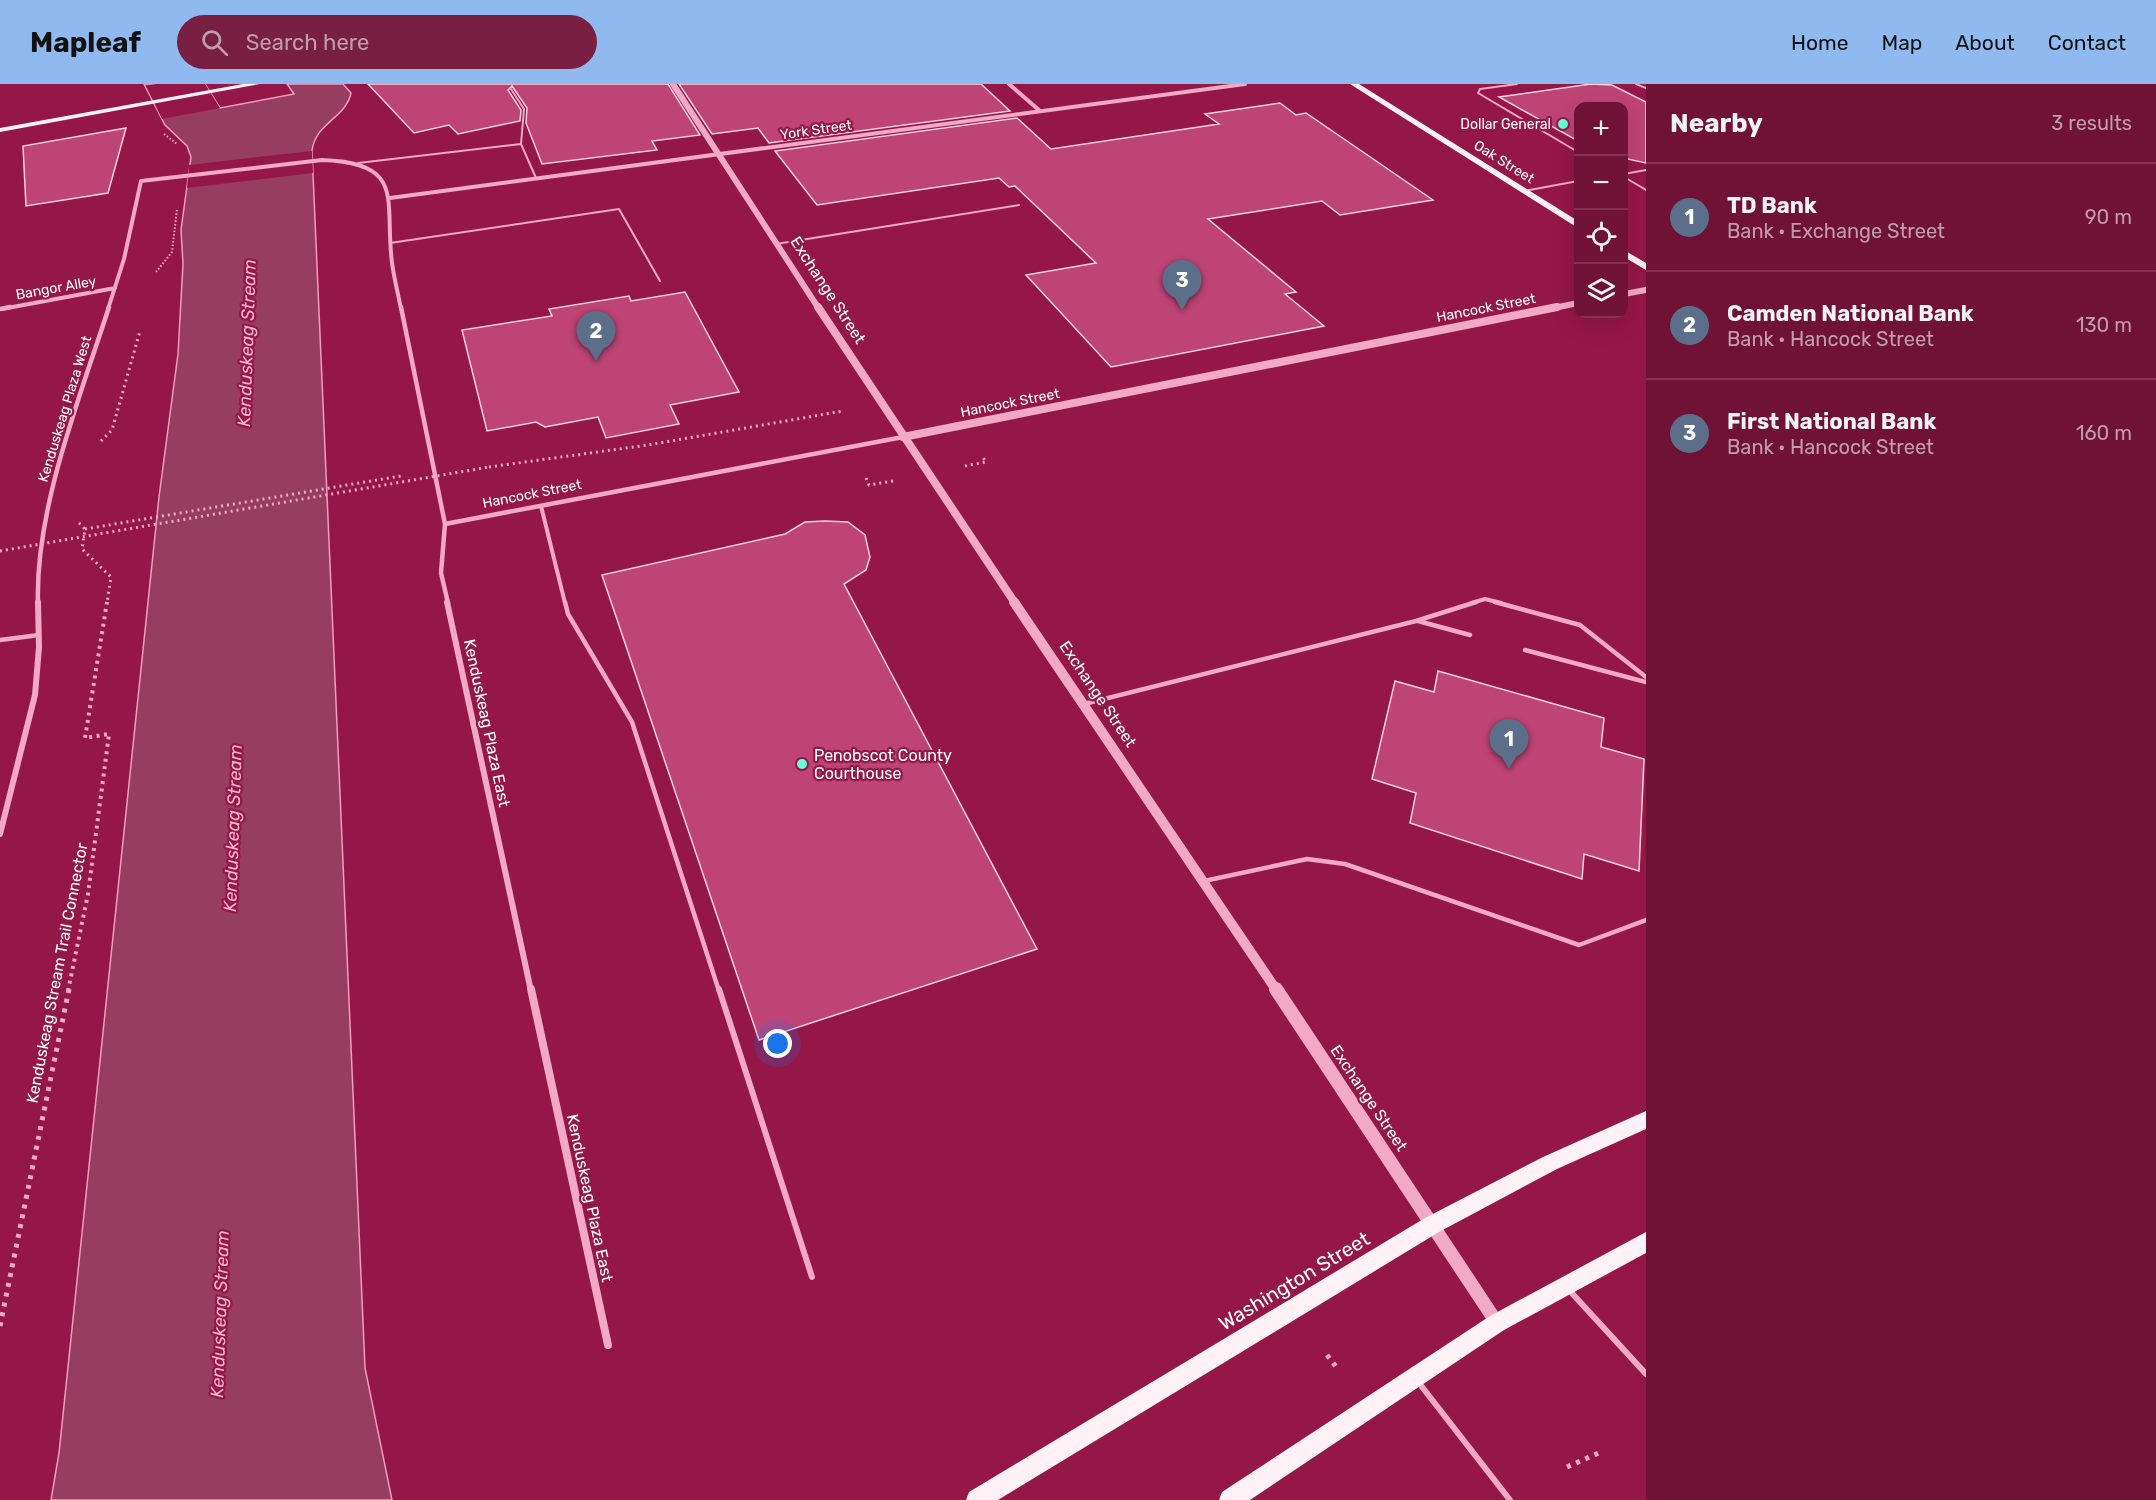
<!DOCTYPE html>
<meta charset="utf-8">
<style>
:root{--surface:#701136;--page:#781f42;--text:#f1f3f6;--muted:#c09dad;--line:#823151;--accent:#90b9f0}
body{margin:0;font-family:Rubik,sans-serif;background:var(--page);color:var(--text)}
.controls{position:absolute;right:18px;top:18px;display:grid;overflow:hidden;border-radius:12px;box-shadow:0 6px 24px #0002}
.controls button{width:54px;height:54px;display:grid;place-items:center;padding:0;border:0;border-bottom:2px solid var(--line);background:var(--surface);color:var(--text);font:30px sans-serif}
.you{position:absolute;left:778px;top:960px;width:21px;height:21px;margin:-15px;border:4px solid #fff;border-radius:50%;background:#1a73e8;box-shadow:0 0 0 9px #1a73e833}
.badge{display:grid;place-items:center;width:39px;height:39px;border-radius:50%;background:var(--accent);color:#fff;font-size:20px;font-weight:700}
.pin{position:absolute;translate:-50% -50px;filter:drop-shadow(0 2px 3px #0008)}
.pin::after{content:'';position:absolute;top:32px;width:21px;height:18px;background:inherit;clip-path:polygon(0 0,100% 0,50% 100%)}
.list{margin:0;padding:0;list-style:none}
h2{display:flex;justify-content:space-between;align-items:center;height:78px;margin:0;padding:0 24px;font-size:26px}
h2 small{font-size:20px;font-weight:400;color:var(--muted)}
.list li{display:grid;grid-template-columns:39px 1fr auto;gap:18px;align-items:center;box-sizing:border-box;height:108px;padding:0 24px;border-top:2px solid var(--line)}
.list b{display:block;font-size:22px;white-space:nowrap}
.list p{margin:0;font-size:20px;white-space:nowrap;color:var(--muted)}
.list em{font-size:20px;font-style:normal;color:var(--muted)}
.icon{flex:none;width:33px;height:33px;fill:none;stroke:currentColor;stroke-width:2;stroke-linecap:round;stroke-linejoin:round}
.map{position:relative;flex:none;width:1646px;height:1416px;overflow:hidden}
header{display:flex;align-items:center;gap:36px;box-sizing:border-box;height:84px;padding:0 30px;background:var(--accent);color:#111}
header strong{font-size:28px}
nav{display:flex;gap:33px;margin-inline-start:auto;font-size:21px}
.search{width:420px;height:54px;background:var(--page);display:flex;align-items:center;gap:15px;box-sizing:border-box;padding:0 21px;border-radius:33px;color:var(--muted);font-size:22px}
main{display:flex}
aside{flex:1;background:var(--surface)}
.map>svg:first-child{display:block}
.water{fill:#973d60;stroke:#f39bc0;stroke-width:1.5}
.pier{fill:#951748}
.building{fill:#be4475;stroke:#fcd0e1;stroke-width:1.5}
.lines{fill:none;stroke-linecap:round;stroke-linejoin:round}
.path-far3{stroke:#f1a9c6;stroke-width:2;stroke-dasharray:1.5 2;stroke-linecap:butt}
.path-far2{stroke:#f1a9c6;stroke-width:3;stroke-dasharray:2 4;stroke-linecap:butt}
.path-far1{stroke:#f1a9c6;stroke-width:4;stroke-dasharray:3 4.5;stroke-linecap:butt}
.path{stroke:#f1a9c6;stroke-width:5;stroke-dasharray:4 6;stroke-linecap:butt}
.service-far3{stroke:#f1a9c6;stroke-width:2}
.service-far2{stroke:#f1a9c6;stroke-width:4}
.service-far1{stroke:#f1a9c6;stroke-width:4.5}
.service{stroke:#f1a9c6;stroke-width:6}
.minor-far3{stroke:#f1a9c6;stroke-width:4}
.minor-far2{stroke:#f1a9c6;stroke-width:4.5}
.minor-far1{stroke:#f1a9c6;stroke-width:6}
.minor{stroke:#f1a9c6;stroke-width:8}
.tertiary-far3{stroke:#f1a9c6;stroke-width:6}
.tertiary-far2{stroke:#f1a9c6;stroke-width:8}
.tertiary-far1{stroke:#f1a9c6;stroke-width:10}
.tertiary{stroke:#f1a9c6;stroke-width:14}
.primary{fill:#fff2f7;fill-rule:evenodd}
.path-bridge{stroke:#f1a9c6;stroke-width:3;stroke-dasharray:2 4;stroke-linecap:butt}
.poi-dot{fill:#68ffdb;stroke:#951748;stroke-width:2}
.labels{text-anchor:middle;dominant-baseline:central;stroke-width:4.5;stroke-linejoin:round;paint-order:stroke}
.far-poi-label{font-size:14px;fill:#fff;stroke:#951748;text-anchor:end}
.far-street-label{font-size:14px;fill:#fff;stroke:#951748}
.street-label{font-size:16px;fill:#fff;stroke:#951748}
.poi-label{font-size:16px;fill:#fff;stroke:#951748;text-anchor:start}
.water-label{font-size:18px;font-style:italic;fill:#f7b5d0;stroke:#951748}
.near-street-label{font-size:20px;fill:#fff;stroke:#951748}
</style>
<header>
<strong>Mapleaf</strong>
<div class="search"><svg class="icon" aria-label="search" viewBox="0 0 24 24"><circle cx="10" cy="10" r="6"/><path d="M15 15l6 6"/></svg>Search here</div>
<nav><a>Home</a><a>Map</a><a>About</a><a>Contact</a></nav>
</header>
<main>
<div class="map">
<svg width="1646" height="1416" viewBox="0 0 1646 1416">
<rect width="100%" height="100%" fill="#951748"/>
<path class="water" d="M144,0H205L220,24L294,10L287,0H343L351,9C346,34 315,39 312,67L365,1284L392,1416H51L59,1369L159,413L178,270L183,180L181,146L191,73L187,62L165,41Z"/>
<path class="pier" d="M156,0H205L220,24L162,35L146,2Z
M312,67L313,89L187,104L189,81Z"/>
<path class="building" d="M368,0H668L700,51L652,57L657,66L542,80L526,39L527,24L512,2L508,6L521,26L520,37L458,50L449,41L414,49Z
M679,0H981L1010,27L769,59L758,44L712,50Z
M1591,0L1612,1L1646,18V79L1623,74V22H1578V57L1499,13Z
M1280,19L1296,31L1306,29L1433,116L1340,131L1322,117L1208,135L1296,208L1285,210L1324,242L1111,283L1026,191L1096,179L1015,102L1009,103L999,94L817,121L775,67L1017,34L1051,65L1219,40L1205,30Z
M126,44L108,109L26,122L23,62Z
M685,208L739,308L670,321L679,340L606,354L598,333L545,343L536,338L487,347L462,246L552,232L549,225L629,212L631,217Z
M825,437L848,438L865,451L870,473L866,486L844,500L1037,865L759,956L602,491L785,450L805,438Z
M1438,587L1604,634L1601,663L1644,675L1639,787L1584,770L1582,795L1410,739L1416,709L1372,695L1395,597L1434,608Z"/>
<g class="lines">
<path class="path-far3" d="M164,50L177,60
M156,188L172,168L177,125"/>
<path class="path-far2" d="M101,357L112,346L140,247
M965,382L986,378L982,372
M489,383L648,361L843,327
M866,394L869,401L893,397
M79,439L85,445L82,465L111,493L107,519
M85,445L401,392"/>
<path class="path-far1" d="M68,907L88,810L109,650L85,654L107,518"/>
<path class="path" d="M0,1242L69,905
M1327,1271L1337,1284
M1567,1383L1603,1367"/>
<path class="service-far3" d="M1517,0L1480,5L1478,9L1578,68
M1636,0L1646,4
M511,5L524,25L521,60
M358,79L521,60L536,94
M1624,90L1646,86
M1624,93L1646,106
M1524,107L1578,97
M390,159L619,125L660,197
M776,160L1019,121"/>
<path class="service-far2" d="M541,422L565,519
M1472,519L1485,515L1501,519"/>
<path class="service-far1" d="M565,518L568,530L632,638L719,907
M1495,518L1580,541L1646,593
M1418,537L1470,551
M0,556L39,551
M1525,566L1646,598
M1084,620L1416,537L1476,518
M1204,797L1307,775L1345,780L1579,861L1646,836"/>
<path class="service" d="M719,905L812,1193
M1569,1206L1646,1290
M1419,1299L1510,1416"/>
<path class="minor-far3" d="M1009,0L1040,27
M390,114L1245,0
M2,225L115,204
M108,225L124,175L141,97L322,76C407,79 384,116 392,179C394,194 398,209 401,225"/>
<path class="minor-far2" d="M401,223L445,440L441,489L448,519
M0,225L10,223
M445,440L903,353
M38,519C35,425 80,313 109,223"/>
<path class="minor-far1" d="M447,518L531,907
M0,750L35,611L39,563L38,518"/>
<path class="minor" d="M531,905L608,1261"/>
<path class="tertiary-far3" d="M673,0L819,225
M1624,210L1646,206
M1549,225L1578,219"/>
<path class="tertiary-far2" d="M818,223L1015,519
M903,353L1557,223"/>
<path class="tertiary-far1" d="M1014,518L1277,907"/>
<path class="tertiary" d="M1276,905L1497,1239"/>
<path class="primary" d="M243,0H260L0,48V44Z
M1350,0H1359L1578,137V144Z
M1624,166L1646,179V186L1624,173Z
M1646,1027V1045L1557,1085L1439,1148L998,1416H966L969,1408L1425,1134L1543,1073Z
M1646,1148V1169L1504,1246L1250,1416H1219L1222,1408L1490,1232Z"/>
<path class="path-bridge" d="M0,467L489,383"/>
</g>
<g class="poi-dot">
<circle cx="1563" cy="40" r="6"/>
<circle cx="802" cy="680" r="6"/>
</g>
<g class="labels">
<g class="far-poi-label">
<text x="1551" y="40">Dollar General</text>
</g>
<g class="far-street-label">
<text transform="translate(816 46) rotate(-8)">York Street</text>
<text transform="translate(1504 78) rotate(32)">Oak Street</text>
<text transform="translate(56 204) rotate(-10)">Bangor Alley</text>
<text transform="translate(1486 224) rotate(-11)">Hancock Street</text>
<text transform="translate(1010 319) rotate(-11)">Hancock Street</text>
<text transform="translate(65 325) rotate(-73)">Kenduskeag Plaza West</text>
<text transform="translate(532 410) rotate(-11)">Hancock Street</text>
</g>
<g class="street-label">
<text transform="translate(828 206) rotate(57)">Exchange Street</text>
<text transform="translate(1098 610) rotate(56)">Exchange Street</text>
<text transform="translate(487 639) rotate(78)">Kenduskeag Plaza East</text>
<text transform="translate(57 889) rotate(-79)">Kenduskeag Stream Trail Connector</text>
<text transform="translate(1369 1014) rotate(56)">Exchange Street</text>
<text transform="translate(590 1114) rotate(78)">Kenduskeag Plaza East</text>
</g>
<g class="poi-label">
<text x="814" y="671">Penobscot County<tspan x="814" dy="18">Courthouse</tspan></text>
</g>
<g class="water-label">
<text transform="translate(247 259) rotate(-88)">Kenduskeag Stream</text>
<text transform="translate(233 744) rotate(-88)">Kenduskeag Stream</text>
<text transform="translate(220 1230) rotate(-88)">Kenduskeag Stream</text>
</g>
<g class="near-street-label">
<text transform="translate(1294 1197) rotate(-31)">Washington Street</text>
</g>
</g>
</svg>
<div class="controls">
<button>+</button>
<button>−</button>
<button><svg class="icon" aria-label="locate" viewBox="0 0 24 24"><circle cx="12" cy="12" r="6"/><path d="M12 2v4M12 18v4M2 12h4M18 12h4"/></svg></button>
<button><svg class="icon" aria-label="layers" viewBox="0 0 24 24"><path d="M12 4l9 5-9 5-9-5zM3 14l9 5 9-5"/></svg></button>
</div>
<div class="you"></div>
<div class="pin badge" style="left:1509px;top:685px;background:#5c6f8a">1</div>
<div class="pin badge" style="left:596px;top:277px;background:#5c6f8a">2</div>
<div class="pin badge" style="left:1182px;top:226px;background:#5c6f8a">3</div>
</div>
<aside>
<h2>Nearby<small>3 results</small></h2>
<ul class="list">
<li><span class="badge" style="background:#5c6f8a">1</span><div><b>TD Bank</b><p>Bank · Exchange Street</p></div><em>90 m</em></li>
<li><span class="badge" style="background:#5c6f8a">2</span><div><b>Camden National Bank</b><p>Bank · Hancock Street</p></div><em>130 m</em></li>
<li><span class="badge" style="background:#5c6f8a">3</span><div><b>First National Bank</b><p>Bank · Hancock Street</p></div><em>160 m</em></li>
</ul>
</aside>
</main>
